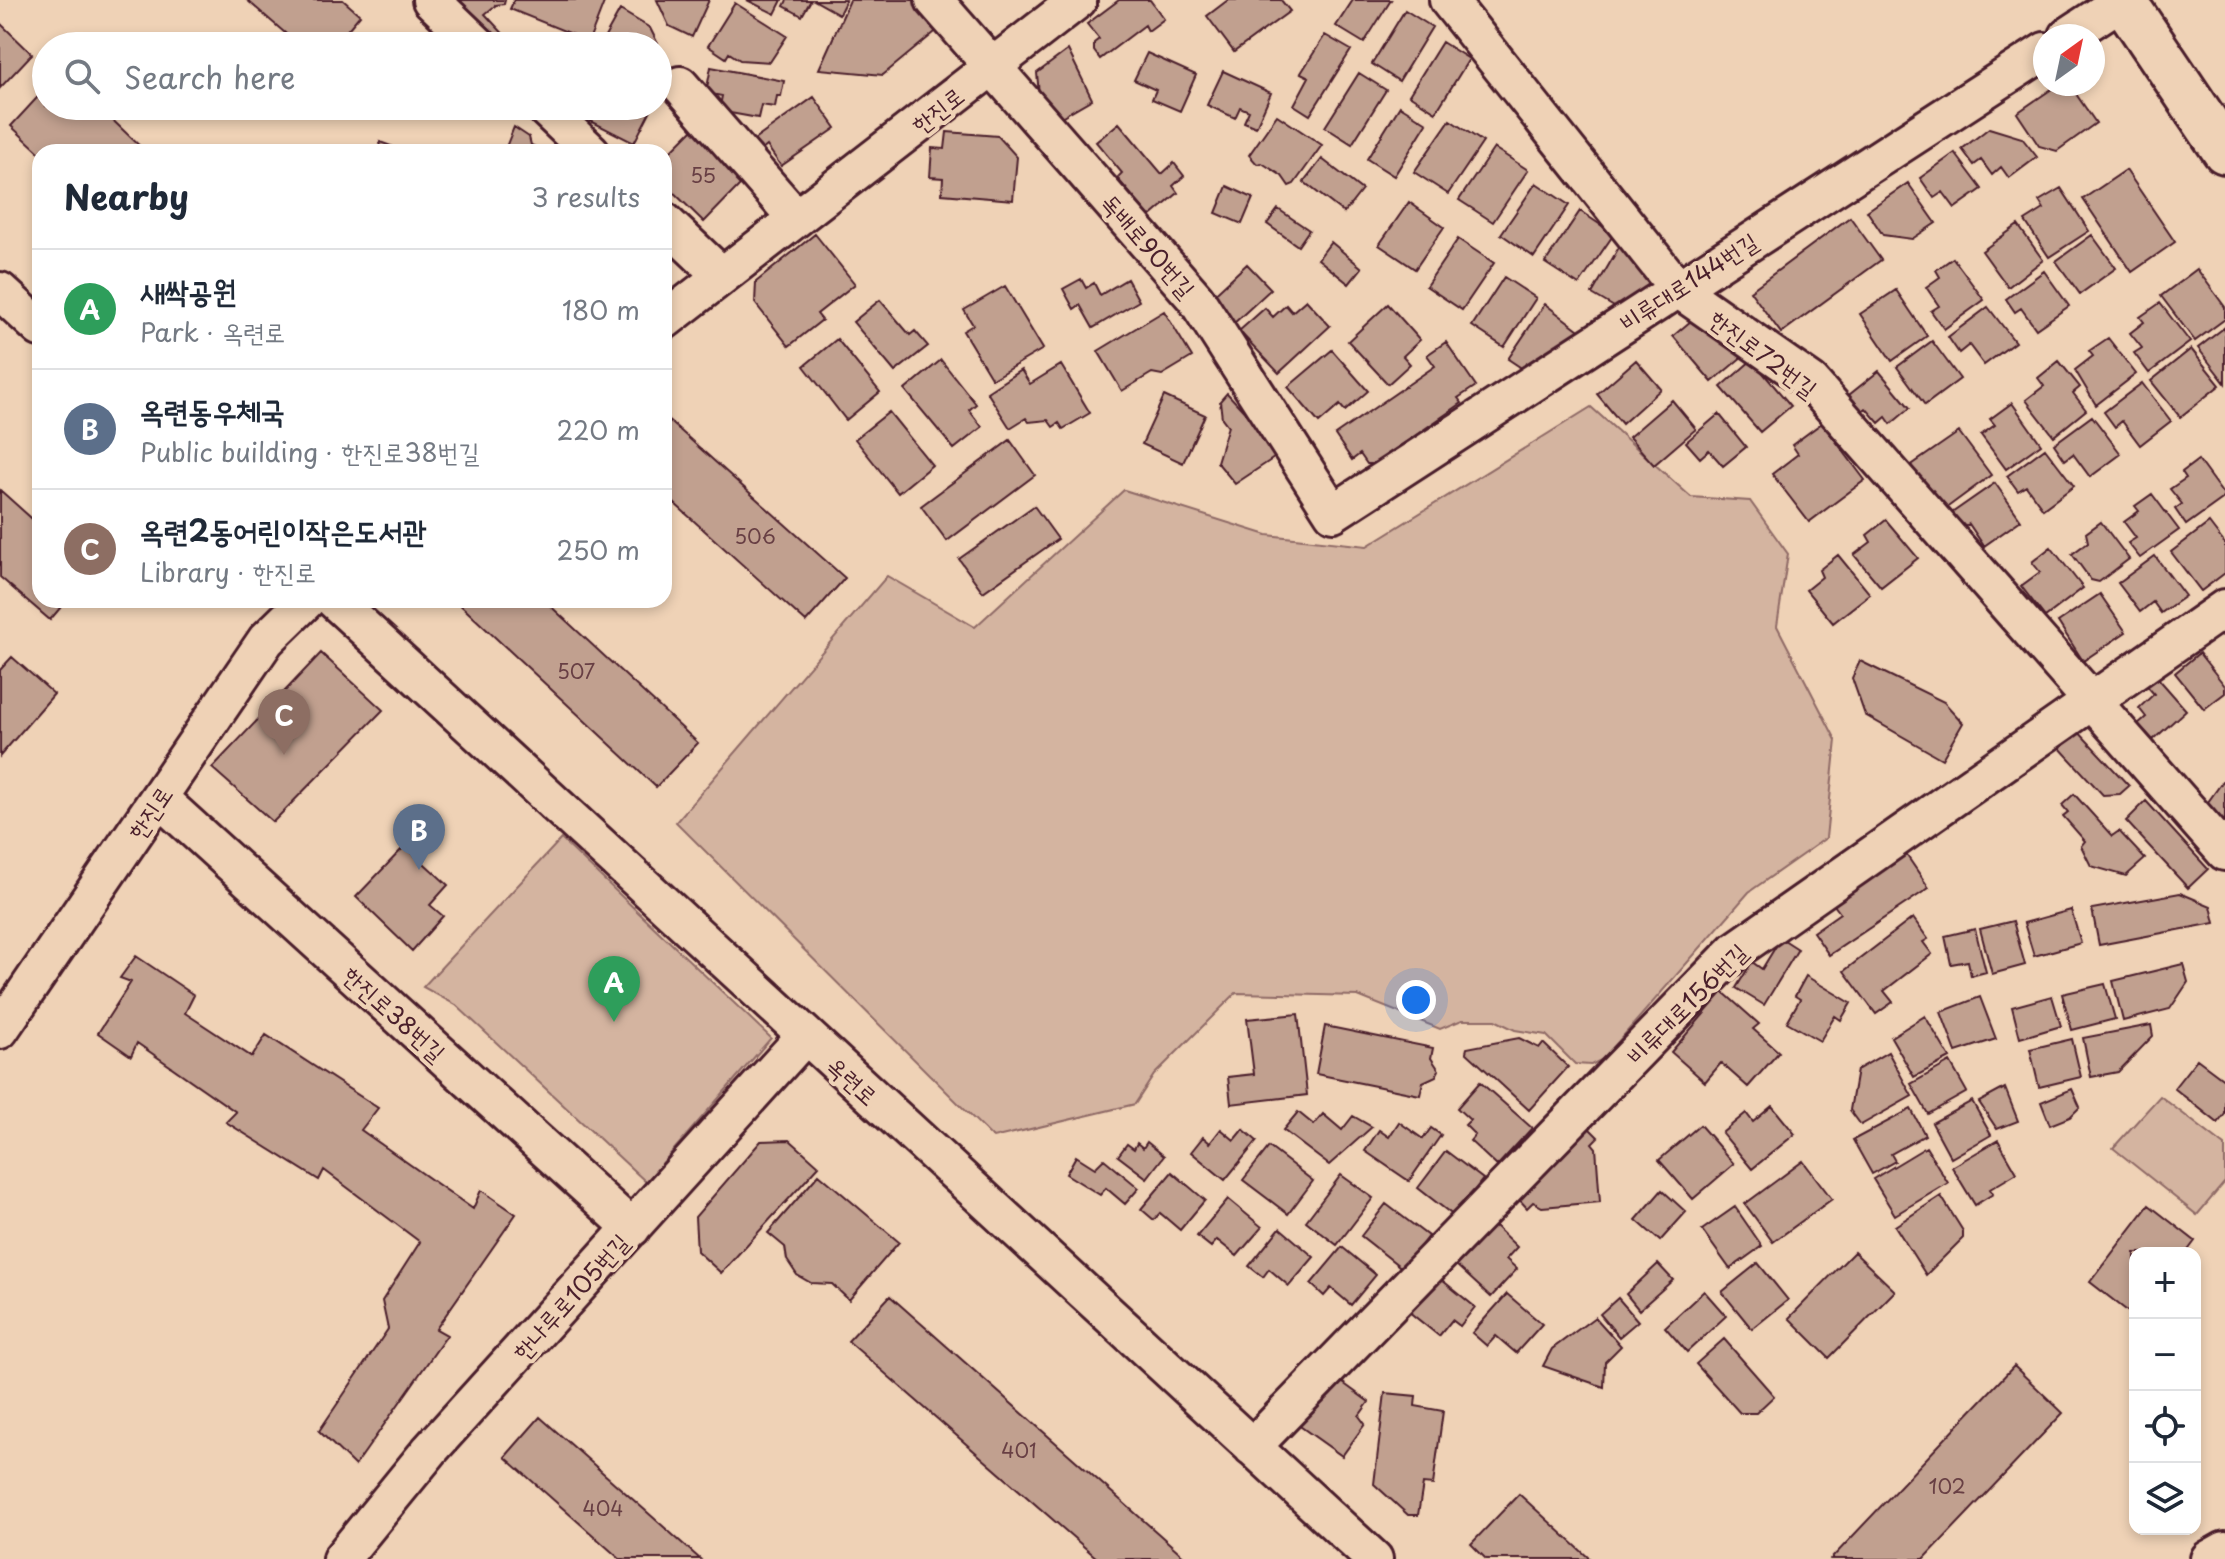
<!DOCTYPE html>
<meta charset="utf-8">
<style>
:root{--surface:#fff;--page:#f2f2f3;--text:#1f2937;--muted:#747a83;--line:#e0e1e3;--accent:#db2777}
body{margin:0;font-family:"Playpen Sans","Poor Story",sans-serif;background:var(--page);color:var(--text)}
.controls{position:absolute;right:24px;bottom:24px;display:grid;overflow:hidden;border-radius:16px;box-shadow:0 4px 12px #0003}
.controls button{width:72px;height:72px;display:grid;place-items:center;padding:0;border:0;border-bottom:2px solid var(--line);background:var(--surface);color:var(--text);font:40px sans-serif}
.compass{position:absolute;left:2033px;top:24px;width:72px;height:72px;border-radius:50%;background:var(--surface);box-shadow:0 4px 12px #0003;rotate:33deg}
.you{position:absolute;left:1416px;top:1000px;width:28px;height:28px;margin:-20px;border:6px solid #fff;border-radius:50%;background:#1a73e8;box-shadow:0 0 0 12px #1a73e833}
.badge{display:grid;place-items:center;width:52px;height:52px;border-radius:50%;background:var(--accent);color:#fff;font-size:26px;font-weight:700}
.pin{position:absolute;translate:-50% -66px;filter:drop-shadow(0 2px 4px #0008)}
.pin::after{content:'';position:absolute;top:42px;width:28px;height:24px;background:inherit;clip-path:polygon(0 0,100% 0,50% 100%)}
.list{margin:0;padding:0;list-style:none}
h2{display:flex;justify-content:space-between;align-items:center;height:104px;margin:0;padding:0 32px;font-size:34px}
h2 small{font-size:26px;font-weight:400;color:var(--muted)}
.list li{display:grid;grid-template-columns:52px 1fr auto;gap:24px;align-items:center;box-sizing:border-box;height:120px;padding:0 32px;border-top:2px solid var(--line)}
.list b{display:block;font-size:30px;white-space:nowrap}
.list p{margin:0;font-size:26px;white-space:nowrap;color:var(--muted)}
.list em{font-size:26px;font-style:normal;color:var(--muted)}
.icon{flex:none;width:44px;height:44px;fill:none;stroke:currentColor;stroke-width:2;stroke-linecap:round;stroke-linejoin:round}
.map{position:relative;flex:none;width:2225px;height:1559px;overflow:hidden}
.search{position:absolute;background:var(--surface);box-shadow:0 4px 12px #0003;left:32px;top:32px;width:640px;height:88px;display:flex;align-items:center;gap:20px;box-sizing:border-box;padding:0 28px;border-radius:44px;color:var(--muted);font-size:30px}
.panel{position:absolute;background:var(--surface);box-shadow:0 4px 12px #0003;left:32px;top:144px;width:640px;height:464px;border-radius:24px}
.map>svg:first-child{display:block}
.green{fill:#d4b4a0;stroke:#8f6a66;stroke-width:2}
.building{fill:#c1a08f;stroke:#4a1f2b;stroke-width:2}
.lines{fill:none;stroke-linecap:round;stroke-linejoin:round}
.minor-casing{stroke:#4a1f2b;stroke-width:42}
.major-casing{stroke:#4a1f2b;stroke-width:50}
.minor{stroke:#efd2b6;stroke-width:36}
.major{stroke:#efd2b6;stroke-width:44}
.labels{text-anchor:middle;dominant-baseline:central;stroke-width:8;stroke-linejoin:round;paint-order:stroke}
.number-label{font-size:20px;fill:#683f44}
.street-label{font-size:24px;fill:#4a1f2b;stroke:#efd2b6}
</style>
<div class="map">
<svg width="2225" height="1559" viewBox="0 0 2225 1559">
<rect width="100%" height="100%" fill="#efd2b6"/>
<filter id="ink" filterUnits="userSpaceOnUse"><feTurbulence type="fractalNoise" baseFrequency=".0125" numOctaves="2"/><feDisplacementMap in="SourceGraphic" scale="16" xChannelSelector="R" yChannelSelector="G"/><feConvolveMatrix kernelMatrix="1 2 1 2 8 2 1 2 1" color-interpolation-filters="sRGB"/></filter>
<g filter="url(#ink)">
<path class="green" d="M1591,407L1691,497L1750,501L1788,554L1777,626L1836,740L1826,838L1749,892L1603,1059L1591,1065L1575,1064L1546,1035L1515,1030L1495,1020H1462L1440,1029L1358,996L1236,993L1154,1075L1135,1104L993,1138L676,822L887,576L975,627L1124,490L1267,535L1367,546Z
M561,839L771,1038L646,1182L456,1005L423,987Z
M2160,1096L2225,1146V1182L2197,1215L2113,1148Z"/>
<path class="building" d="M247,0H343L360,15L334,46H300Z
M446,0H505L504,4L496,5L485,14L509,40L503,46H491Z
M514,0H605L589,41L510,9Z
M657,0H709L692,37L669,26Z
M747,0H782L775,14Z
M787,0H811L802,16L784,6Z
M814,0H846L839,14Z
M850,0H914L940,28L883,75L819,69Z
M1119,0H1150L1164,19L1148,31L1145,25L1100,59L1094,51V43L1099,39L1087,24Z
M1228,0H1281L1290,11L1234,52L1207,16Z
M1353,0H1391L1364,43L1336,26Z
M735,3L787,36L770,62L740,60L729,53L726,58L708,46Z
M620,10L650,28L664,56L658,66V46H600Z
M1405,10L1432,27L1399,81L1372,64Z
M0,23L32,54L0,88Z
M1325,35L1351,50L1310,115L1294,105L1309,77L1301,73Z
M1442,42L1469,59L1436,112L1409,95Z
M1068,50L1092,99L1061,117L1039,94L1037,73Z
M1147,53L1196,75L1180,111L1152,99L1156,90L1134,80Z
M711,67L784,81L781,96H777L775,107L761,105L758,118L719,111L722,96L706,93Z
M1223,71L1271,93L1256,127L1244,122L1249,111L1240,107L1235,118L1207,105Z
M1359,73L1386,90L1352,144L1325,127Z
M2059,84H2069L2096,123L2057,151L2039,146L2017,113Z
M46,88V106H98L146,152L40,153L11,126Z
M814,97L836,128L781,166L767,146L762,150L754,140Z
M568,106H653L634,143L567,109Z
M1400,106L1427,123L1394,176L1367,159Z
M1277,115L1322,145L1294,184L1289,186L1282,176L1262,163L1257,164L1249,155Z
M1450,120L1483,142L1448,194L1414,172Z
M1119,123L1162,174L1174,163L1184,176L1173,186L1178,193L1150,217L1117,178L1122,173L1096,142Z
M696,126L713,143L709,148L722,160L747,170L736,181L740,185L704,222L664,183V158Z
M514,127L529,137L531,145L547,152H504Z
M1989,128L2022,138L2037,157L2009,178L2001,167L1992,175L1981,160L1974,165L1962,149Z
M947,132L998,136L1017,157L1013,200L942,194L943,178L930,177L932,148L945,149Z
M380,142L407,152H378Z
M1494,148L1528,170L1493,222L1459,200Z
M1955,153L1982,189L1955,208L1943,192L1934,198L1920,178Z
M1322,159L1362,190L1344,213L1304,182Z
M2126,170L2175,242L2132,272L2083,199Z
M1536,183L1569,205L1534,257L1501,234Z
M1908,183L1936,223L1912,239L1883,235L1867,211Z
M1227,186L1253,198L1242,224L1216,213Z
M2061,188L2089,231L2049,257L2025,221L2044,209L2039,201Z
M1409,202L1444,227L1415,269L1379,245Z
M1278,209L1309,230L1298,246L1267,224Z
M1580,211L1614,234L1579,285L1545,263Z
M1850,217L1881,260L1781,333L1750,291Z
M2018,225L2043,260L2008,287L1982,251Z
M815,234L855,284L817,314L822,320L789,346L755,303L756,282Z
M2092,235L2116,268L2080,294L2056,261Z
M1458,239L1494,263L1462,310L1426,286Z
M1331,242L1362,268L1349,284L1318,259Z
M1622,242L1655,273L1636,307L1621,311L1592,294Z
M1953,258L1984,300L1944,329L1931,311L1939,306L1926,287L1940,277L1936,270Z
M1247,264L1271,289L1232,325L1208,300Z
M2197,269L2225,307V319L2195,341L2161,296Z
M2044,271L2069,306L2036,329L2021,308L2015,312L2006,299Z
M1504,277L1536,298L1504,347L1472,326Z
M1081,279L1086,288L1094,283L1100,295L1127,279L1139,301L1093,328L1080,305L1074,309L1063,289Z
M1005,286L1043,349L992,379L963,331L973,325L964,310Z
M1896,290L1927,336L1892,361L1860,314Z
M880,300L910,335L915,331L928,346L895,372L853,322Z
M1306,300L1330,326L1279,373L1239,331L1265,308L1273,317L1286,305L1292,312Z
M2160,303L2190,342L2149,373L2134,353L2142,348L2130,333L2144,322L2140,317Z
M1388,304L1420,340L1403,356L1410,364L1388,384L1348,341Z
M1545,304L1587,336L1532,375L1508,359Z
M1988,307L2015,342L1984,365L1969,345L1959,353L1948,337Z
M1704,310L1743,356L1712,382L1673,336Z
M1164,311L1192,357L1162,375L1152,373L1122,391L1098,351Z
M2225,327V383L2198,348Z
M2108,338L2136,374L2096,405L2075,370L2093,356L2089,351Z
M837,339L880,392L846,420L804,366Z
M1932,341L1960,379L1925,405L1897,367Z
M1446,342L1476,386L1458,398L1462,403L1374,464H1367L1360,454L1352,460L1335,435L1435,366L1427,355Z
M2191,349L2220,385L2180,417L2151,381Z
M1332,350L1368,391L1345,411L1340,405L1319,423L1288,387Z
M941,360L976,404L969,410L982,427L954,449L905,390Z
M1636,360L1661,389L1622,424L1597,394Z
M1752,360L1791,406L1760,432L1721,387Z
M2059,361L2080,387L2073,393L2086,410L2054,436L2026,400L2044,386L2038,378Z
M1061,365L1090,413L1063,429L1059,423L1053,427L1048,420L1029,422L1026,418L1010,428L987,392L1021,370L1030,384Z
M1879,371L1910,408L1891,424L1886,417L1879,423L1866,408L1857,415L1844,399Z
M2142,383L2171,421L2140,445L2122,421L2115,427L2104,412Z
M1227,393L1249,417L1255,409L1283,452L1235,484L1217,462L1228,426L1222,418L1220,401Z
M1164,396L1205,415L1183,463L1142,444Z
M1672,400L1696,429L1654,465L1629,437Z
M2012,403L2041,444L2006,469L1981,435L1995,425L1990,419Z
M889,412L932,465L898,493L855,439Z
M1719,414L1746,447L1723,466L1709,450L1700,458L1686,442Z
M664,416L845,578L806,622L664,494Z
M2092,416L2121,454L2090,477L2073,454L2065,460L2054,444Z
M1822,423L1865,480L1809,522L1772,474L1798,454L1792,445Z
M1959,432L1991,475L1941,512L1903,471Z
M1010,440L1035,475L947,541L921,506Z
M2045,448L2074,486L2043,509L2026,486L2018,491L2007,476Z
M2198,460L2225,497L2186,525L2175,509L2182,504L2170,489L2186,478L2182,472Z
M1995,483L2021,520L1984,546L1969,524L1960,530L1949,515Z
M0,490L40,526V600H67L50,620L0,577Z
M2152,494L2179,530L2140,558L2128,543L2136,538L2124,522L2139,511L2135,506Z
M1034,506L1058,539L983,592L959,559Z
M1886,520L1918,558L1881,587L1854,555L1871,542L1867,535Z
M2101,522L2129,559L2099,582L2091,580L2072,554L2088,542L2086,533Z
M2209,523L2225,544V573L2201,591L2171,552Z
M2051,547L2083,588L2045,617L2021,586L2040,572L2032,562Z
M1838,555L1870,594L1833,623L1806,590L1822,577L1819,570Z
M2155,556L2185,596L2161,613L2153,602L2140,612L2118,583Z
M2100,594L2126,632L2083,661L2058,622Z
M455,600H544L698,743L656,787Z
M321,653L383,710L273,822L212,768Z
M2199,653L2225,686V693L2204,709L2175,673Z
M12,657L54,694L0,756V670Z
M1860,661L1944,702L1963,723L1942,759L1865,715L1852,678Z
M2157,677L2186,710L2153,740L2138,724L2146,717L2139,708L2154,694L2147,686Z
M2076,729L2129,786L2120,794L2103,795L2058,746Z
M2223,781L2225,782V825L2203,809Z
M2074,794L2112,836L2119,831L2145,859L2126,876L2091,866L2081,846L2085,841L2063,816L2068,812L2062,805Z
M2146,801L2208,869L2188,888L2126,821Z
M405,846L448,885L430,905L443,916L412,951L356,897Z
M1901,847L1929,888L1829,955L1813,932L1840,913L1834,905L1855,890L1850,883Z
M2180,893L2211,906L2215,923L2099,945L2092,909Z
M2071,910L2081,943L2034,956L2024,923Z
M1913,918L1928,939L1923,942L1932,954L1884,991L1893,1002L1876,1014L1844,971Z
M2013,921L2025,965L1992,974L1980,929Z
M1975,929L1986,972L1971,976L1968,961L1951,964L1945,936Z
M1781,938L1798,949L1764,1005L1736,988L1752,962L1762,969Z
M136,956L194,995L185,1013L252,1057L266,1035L378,1108L361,1130L473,1209L481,1190L516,1214L436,1329L447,1335L355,1466L319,1431L388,1329L382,1301L420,1242L324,1170L319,1180L226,1122L236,1112L137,1043L131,1056L98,1033L131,982L120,978Z
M2183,964L2188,982L2170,1009L2123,1021L2113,981Z
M1806,976L1851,1003L1841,1020L1835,1016L1820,1041L1787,1022L1800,999L1795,996Z
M2105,984L2115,1019L2072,1030L2062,994Z
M1723,992L1759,1024L1753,1029L1779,1052L1748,1087L1721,1063L1705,1082L1671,1052Z
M2052,996L2061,1026L2020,1038L2012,1007Z
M1980,997L1996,1039L1956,1052L1941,1012Z
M1298,1014L1307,1095L1231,1104L1228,1077L1254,1074L1247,1019Z
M1925,1016L1950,1058L1914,1077L1891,1037Z
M2151,1025L2153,1036L2118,1072L2091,1077L2083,1038Z
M1325,1026L1433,1048L1431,1058L1439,1070L1436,1076L1423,1082L1420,1095L1316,1074Z
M1519,1038L1539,1048L1543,1043L1568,1067L1529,1110L1466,1052L1467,1048Z
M2072,1039L2081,1077L2039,1087L2030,1049Z
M1888,1052L1912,1096L1861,1125L1850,1110L1857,1070Z
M2197,1059L2225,1080V1114L2218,1123L2174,1088Z
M1950,1062L1967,1092L1928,1114L1911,1084Z
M1480,1082L1532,1128L1497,1166L1470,1141L1475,1135L1465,1125L1470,1120L1457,1108Z
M2005,1088L2018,1121L1997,1129L1979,1102Z
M2072,1089L2080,1107L2070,1117L2050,1125L2041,1102Z
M1972,1101L1991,1135L1951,1158L1932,1123Z
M1772,1106L1795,1134L1752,1169L1722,1133L1746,1113L1753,1122Z
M1911,1109L1925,1135L1891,1154L1895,1161L1872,1174L1853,1140Z
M1298,1112L1314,1125L1323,1114L1342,1130L1353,1116L1372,1127L1329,1165L1283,1130Z
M1399,1122L1423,1139L1431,1128L1441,1135L1409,1181L1365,1151L1379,1130L1389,1137Z
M1700,1125L1734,1164L1693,1199L1659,1160Z
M1588,1127L1598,1137L1592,1143L1596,1148L1600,1202L1542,1207L1533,1202L1527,1208L1516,1196Z
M1221,1129L1234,1140L1243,1129L1257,1141L1225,1180L1191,1152L1203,1137L1210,1143Z
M790,1140L819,1166L721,1273L697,1251L695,1217L761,1141Z
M1998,1140L2017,1173L1990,1189L1993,1194L1975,1205L1952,1167Z
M1147,1142L1164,1156L1147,1178L1118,1156L1127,1144L1134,1149L1137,1143L1143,1148Z
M1269,1147L1313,1181L1288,1214L1243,1180Z
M1926,1147L1948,1183L1895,1215L1873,1179Z
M1446,1151L1483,1179L1454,1216L1418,1188Z
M1076,1156L1095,1168L1104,1159L1139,1188L1125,1204L1106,1188L1100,1195L1066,1174Z
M1803,1161L1832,1199L1773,1242L1745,1204Z
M1172,1172L1205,1200L1180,1230L1160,1213L1154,1220L1141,1209Z
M819,1174L899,1242L849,1300L832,1284L811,1283L797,1275L787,1260L785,1247L768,1233Z
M1341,1175L1373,1198L1337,1245L1306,1221Z
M1662,1190L1686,1212L1660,1241L1636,1220Z
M1941,1196L1963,1231V1238L1926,1275L1895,1226Z
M1228,1199L1262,1227L1237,1256L1217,1240L1211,1247L1197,1236Z
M1386,1204L1428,1236L1403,1269L1361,1236Z
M2149,1205L2195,1241L2186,1253H2135V1317L2090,1282Z
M1735,1207L1762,1246L1730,1269L1702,1230Z
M1493,1224L1517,1247L1506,1259L1517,1269L1491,1297L1456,1265Z
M1280,1228L1314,1257L1289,1286L1269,1269L1263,1277L1249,1266Z
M1342,1247L1376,1275L1351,1305L1331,1288L1324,1296L1311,1284Z
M1854,1252L1895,1291L1829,1358L1789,1318Z
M1758,1263L1788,1300L1752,1329L1722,1292Z
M1658,1264L1673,1280L1639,1310L1626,1294Z
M1437,1276L1475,1307L1460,1326L1452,1320L1439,1336L1408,1311Z
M1704,1291L1726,1316L1687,1352L1665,1327Z
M1507,1294L1542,1324L1516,1353L1496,1336L1487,1346L1472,1333Z
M890,1296L1187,1559H1098L848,1341Z
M1618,1298L1638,1321L1619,1337L1600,1314Z
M1595,1317L1621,1346L1605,1362L1604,1387L1543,1366L1552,1349Z
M1724,1339L1774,1396L1756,1413H1740L1696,1364Z
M2014,1366L2063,1413L1924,1559H1831Z
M1332,1375L1369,1402L1359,1416L1365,1424L1342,1456L1297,1424Z
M1385,1393L1416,1396L1415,1406L1443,1411L1433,1485L1423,1484L1418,1515H1408L1374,1484Z
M540,1417L700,1559H620L505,1457Z
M1519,1494L1590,1559H1486L1471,1544Z"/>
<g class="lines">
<g class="minor-casing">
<path id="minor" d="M431,0L479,46
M934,0L1196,299L1333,513L2045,51
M1448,0L1678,289L1811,382L2225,852
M2068,36L2123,0
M680,85L796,218
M543,106L591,152
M664,221L722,276
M0,291L40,328
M664,321L1078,0
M334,600L1374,1559
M159,798L632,1228
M0,1030L266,640L307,600
M1252,1447L1736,950L2225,608
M341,1559L430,1450L805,1036
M2209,1559L2225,1550"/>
</g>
<g class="major-casing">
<path id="major" d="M2123,0L2225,151"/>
</g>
<use href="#minor" class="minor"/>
<use href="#major" class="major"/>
</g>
</g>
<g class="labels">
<g class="number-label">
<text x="703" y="175">55</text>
<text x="755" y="536">506</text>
<text x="576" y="671">507</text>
<text x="1019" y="1450">401</text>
<text x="1947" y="1486">102</text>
<text x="603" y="1508">404</text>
</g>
<g class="street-label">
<text transform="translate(937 109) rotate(-38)">한진로</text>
<text transform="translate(1149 245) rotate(49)">독배로90번길</text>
<text transform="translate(1688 281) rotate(-33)">비류대로144번길</text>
<text transform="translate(1764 353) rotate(37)">한진로72번길</text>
<text transform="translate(149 812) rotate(-56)">한진로</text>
<text transform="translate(1686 1003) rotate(-45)">비류대로156번길</text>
<text transform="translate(395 1013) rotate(42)">한진로38번길</text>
<text transform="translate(853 1080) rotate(42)">옥련로</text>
<text transform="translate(570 1296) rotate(-48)">한나루로105번길</text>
</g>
</g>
</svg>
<div class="controls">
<button>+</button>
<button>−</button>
<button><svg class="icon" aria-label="locate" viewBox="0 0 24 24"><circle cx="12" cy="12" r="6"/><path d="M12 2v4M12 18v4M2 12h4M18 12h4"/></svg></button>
<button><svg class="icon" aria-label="layers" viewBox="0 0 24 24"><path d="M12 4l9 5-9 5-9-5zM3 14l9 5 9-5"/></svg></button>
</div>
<svg class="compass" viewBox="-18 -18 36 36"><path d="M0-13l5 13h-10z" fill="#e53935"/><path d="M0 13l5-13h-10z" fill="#747a83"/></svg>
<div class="you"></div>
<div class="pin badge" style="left:614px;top:1022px;background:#2e9e5b">A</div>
<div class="pin badge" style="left:419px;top:870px;background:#5c6f8a">B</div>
<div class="pin badge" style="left:284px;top:755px;background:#8d6e63">C</div>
<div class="search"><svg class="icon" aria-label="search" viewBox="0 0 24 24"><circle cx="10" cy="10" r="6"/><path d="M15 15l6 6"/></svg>Search here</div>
<section class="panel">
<h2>Nearby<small>3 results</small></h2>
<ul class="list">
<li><span class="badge" style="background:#2e9e5b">A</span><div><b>새싹공원</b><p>Park · 옥련로</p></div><em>180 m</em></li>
<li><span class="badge" style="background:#5c6f8a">B</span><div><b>옥련동우체국</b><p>Public building · 한진로38번길</p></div><em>220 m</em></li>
<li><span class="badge" style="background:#8d6e63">C</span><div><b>옥련2동어린이작은도서관</b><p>Library · 한진로</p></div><em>250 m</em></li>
</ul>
</section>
</div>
